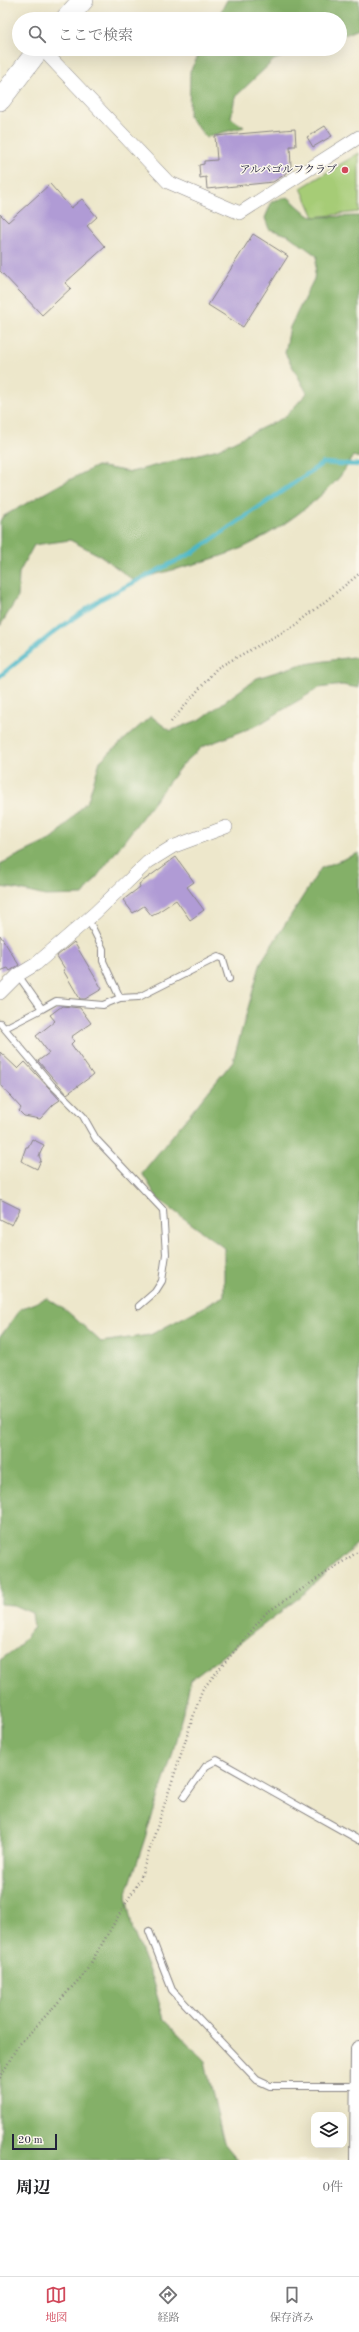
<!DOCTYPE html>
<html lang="ja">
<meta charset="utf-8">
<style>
:root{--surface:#fff;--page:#f2f2f2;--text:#202124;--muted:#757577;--line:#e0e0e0;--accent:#d1495b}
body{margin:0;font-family:"Old Standard TT","Noto Serif JP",serif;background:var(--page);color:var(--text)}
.controls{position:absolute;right:12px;bottom:12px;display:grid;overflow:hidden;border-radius:8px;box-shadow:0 4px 16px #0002}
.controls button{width:36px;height:36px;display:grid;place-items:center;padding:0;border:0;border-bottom:1px solid var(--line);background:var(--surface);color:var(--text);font:20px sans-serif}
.scale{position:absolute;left:12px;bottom:10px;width:45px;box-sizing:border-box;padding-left:4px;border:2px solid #22223b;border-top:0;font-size:11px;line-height:14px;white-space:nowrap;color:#22223b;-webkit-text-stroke:3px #fbf7ec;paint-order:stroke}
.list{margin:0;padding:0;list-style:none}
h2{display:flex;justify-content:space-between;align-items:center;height:52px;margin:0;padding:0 16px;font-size:17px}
h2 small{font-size:13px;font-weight:400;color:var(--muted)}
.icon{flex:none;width:22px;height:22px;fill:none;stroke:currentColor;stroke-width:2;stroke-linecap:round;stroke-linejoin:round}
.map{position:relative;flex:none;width:359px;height:2160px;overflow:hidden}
.search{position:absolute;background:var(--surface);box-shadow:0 4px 16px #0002;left:12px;right:12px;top:12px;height:44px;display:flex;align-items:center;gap:10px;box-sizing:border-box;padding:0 14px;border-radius:22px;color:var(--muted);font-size:15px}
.sheet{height:116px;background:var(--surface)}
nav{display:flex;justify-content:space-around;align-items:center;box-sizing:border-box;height:56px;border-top:1px solid var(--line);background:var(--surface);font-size:11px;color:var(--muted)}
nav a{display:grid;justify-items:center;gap:2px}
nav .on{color:var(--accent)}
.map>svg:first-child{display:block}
.green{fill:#a6cc76;stroke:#647758}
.forest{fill:#84b067;stroke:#536951}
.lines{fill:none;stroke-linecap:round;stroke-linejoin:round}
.stream{stroke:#4cb8c8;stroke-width:4.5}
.building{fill:#b09bd5}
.service-casing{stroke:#888483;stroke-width:8}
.minor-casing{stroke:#888483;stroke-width:14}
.tertiary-casing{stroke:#888483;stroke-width:18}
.trunk-casing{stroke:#888483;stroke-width:22}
.path{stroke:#888483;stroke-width:2.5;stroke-dasharray:1 3;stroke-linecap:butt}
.service{stroke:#fff;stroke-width:6}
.minor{stroke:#fff;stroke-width:13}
.tertiary{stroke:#fff;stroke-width:16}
.trunk{stroke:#fff;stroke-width:21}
.poi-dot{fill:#d1495b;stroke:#fbf7ec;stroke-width:1.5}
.labels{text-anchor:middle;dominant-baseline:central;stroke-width:3;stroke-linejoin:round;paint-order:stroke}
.poi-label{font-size:11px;fill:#22223b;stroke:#fbf7ec;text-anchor:end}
</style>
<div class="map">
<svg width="359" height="2160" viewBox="0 0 359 2160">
<rect width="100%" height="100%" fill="#fbf7ec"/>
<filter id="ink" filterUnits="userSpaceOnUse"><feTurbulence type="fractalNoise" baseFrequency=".025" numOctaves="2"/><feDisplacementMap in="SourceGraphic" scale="8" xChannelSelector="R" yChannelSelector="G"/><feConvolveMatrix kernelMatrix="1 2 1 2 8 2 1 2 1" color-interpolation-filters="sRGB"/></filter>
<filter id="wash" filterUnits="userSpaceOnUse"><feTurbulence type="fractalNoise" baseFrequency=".012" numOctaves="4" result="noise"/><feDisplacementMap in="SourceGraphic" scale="16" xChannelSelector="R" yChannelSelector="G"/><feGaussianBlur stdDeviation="0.9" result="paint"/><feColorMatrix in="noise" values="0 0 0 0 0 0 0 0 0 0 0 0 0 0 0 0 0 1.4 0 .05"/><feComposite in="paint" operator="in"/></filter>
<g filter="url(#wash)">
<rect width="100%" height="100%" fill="#ede7cb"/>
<path class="green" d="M359,153V212L314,217L301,188Z"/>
<path class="forest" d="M227,0H359V28L340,36V19H217Z
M202,49H304L274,60L235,97L231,118L244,127L206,137L189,117L190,71Z
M288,197L308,215L313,217L359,216V458L353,456C348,464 343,474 336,481C310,508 265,540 230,553C199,564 165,572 133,580L101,556L70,540L34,545L19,573L18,597L0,626V522L2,517L61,484L97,466L131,472L218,449L285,417L307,393L285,353L290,327L314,279L317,256L288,235L269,229L265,218L272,201Z
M352,657L359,659V688L342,685L319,688L258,725L202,747L181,766L83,895L45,896L16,889L0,887V864L54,838L88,800L100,761L151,716L170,731L201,719L257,678L299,665Z
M359,853V1542L300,1597L191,1680L171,1759L126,1896L133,1931L152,1979L164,2019L205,2061L224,2143L238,2160H0V1660L17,1648L34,1627L32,1613L13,1605L0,1604V1337L20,1309L47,1298L68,1312L101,1342L150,1335L224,1296V1248L158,1199L142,1173L233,1061L261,962L321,868Z"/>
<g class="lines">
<path class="stream" d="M0,676L54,632L101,599L194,552L323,463L359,465"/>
</g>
<g id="blocks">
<path class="building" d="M325,126L332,136L313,147L307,137Z
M295,129L296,146H290L291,167L284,175L273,182L207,189L206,177L200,178L199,165L204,164V161L217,160L215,136Z
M50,184L71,208L82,199L97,217L87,226L105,247L65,283L71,288L42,315L0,271V214L8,222Z
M253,234L288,256L243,327L208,305Z
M176,857L194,882L187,887L204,910L190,920L176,900L152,916L144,906L133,913L123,900L140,887L139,884Z
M0,935L19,965L10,971L8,968L0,971Z
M74,942L102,989L85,999H80L63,970L65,969L57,956Z
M62,1006L80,1008L91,1023L71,1037L74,1041L71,1044L93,1075L67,1094L38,1061L49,1053L36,1036L55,1021L50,1015Z
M0,1052L18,1069L25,1062L60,1100L54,1104L40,1119L24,1116L19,1111L21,1108L0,1085Z
M32,1139L44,1145L39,1156L41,1160L37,1169L21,1161L26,1147H28Z
M0,1199L20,1209L12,1225L0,1219Z"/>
</g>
</g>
<g filter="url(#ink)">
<use href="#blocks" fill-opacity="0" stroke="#888483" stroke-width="1"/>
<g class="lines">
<g class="service-casing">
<path id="service" d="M120,998L139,997L218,957L223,959L229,979
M42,1009L56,1001L103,1005L120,998L103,961V949L88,919
M0,1023L51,1084L83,1116L96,1139L163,1210L166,1254L162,1281L155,1292L139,1306
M5,1028L42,1009L18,975
M184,1797L206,1766L217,1760L359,1840
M149,1931L172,1990L257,2080L270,2086H357"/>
</g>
<g class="minor-casing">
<path id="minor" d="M42,49L168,182L240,213L359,137
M0,993L18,975L36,964L95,913L148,862L172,847L226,827"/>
</g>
<g class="tertiary-casing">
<path id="tertiary" d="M358,2160L359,2049"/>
</g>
<g class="trunk-casing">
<path id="trunk" d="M66,19L83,0
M0,100L39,49"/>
</g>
<path class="path" d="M171,722L217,668L296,625L359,574
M0,2078L17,2047L85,1973L140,1879L202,1690L266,1613L359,1551"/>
<use href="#service" class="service"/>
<use href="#minor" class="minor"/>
<use href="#tertiary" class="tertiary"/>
<use href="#trunk" class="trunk"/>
</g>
</g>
<circle class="poi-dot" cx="345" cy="170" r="4"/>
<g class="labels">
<g class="poi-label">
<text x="337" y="170">アルバゴルフクラブ</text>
</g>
</g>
</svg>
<div class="controls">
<button><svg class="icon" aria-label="layers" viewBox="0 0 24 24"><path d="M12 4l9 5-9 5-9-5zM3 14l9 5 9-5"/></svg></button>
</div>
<div class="scale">20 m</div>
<div class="search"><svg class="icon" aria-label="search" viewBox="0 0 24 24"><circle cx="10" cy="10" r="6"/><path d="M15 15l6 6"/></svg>ここで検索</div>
</div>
<section class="sheet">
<h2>周辺<small>0件</small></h2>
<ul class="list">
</ul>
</section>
<nav>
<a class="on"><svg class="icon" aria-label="map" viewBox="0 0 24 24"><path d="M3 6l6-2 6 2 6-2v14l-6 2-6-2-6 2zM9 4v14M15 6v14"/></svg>地図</a>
<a><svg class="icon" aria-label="directions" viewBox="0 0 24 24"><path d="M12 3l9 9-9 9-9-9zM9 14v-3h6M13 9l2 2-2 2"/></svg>経路</a>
<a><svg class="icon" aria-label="saved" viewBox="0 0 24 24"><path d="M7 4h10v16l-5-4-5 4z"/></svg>保存済み</a>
</nav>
